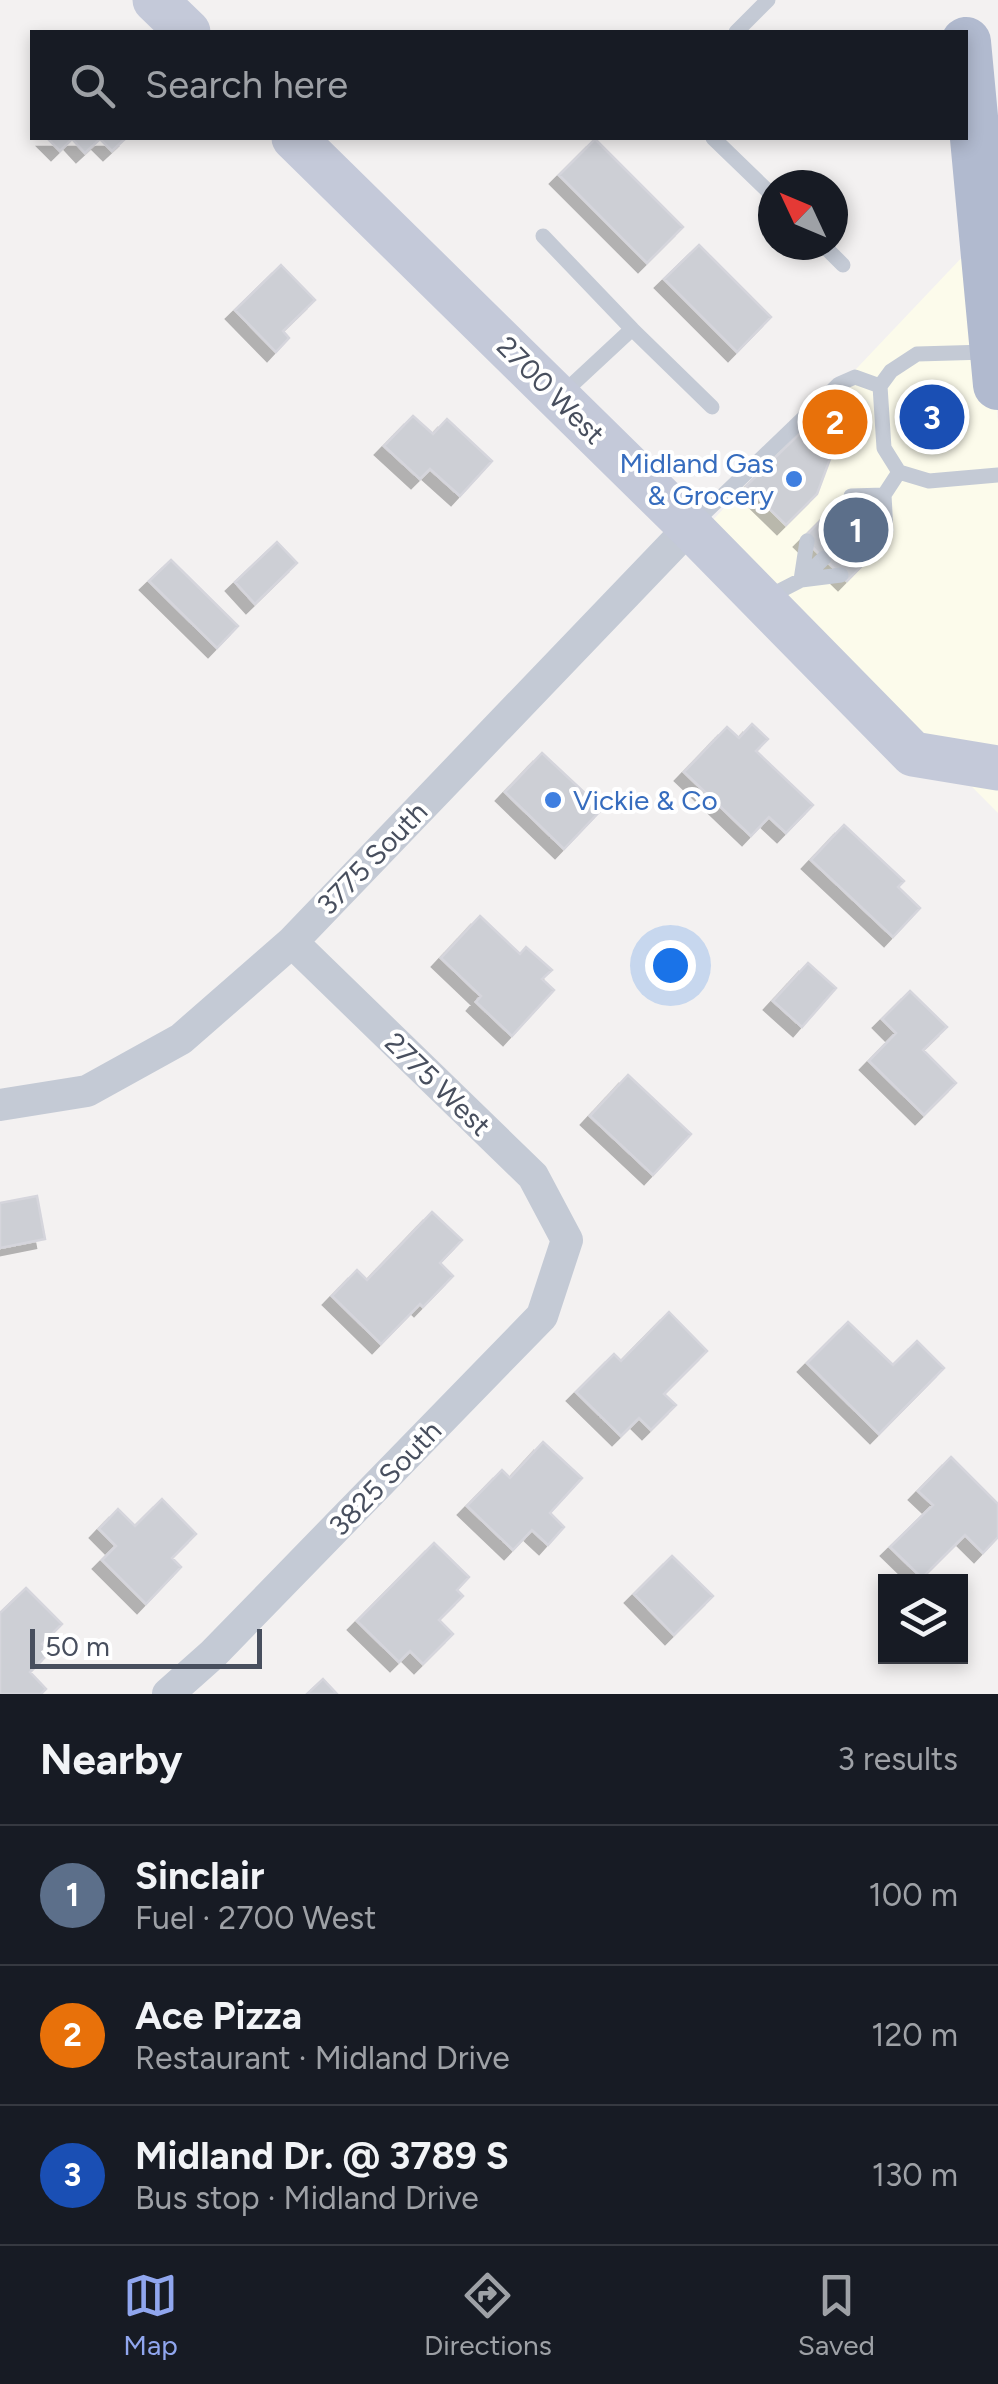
<!DOCTYPE html>
<meta charset="utf-8">
<style>
:root{--surface:#171b24;--page:#242831;--text:#f1f3f6;--muted:#9ea1a6;--line:#363941;--accent:#90a6ee}
body{margin:0;font-family:Figtree,sans-serif;background:var(--page);color:var(--text)}
.controls{position:absolute;right:30px;bottom:30px;display:grid;overflow:hidden;border-radius:0px;box-shadow:0 5px 15px #0003}
.controls button{width:90px;height:90px;display:grid;place-items:center;padding:0;border:0;border-bottom:2px solid var(--line);background:var(--surface);color:var(--text);font:50px sans-serif}
.compass{position:absolute;left:758px;top:170px;width:90px;height:90px;border-radius:50%;background:var(--surface);box-shadow:0 5px 15px #0003;rotate:314deg}
.scale{position:absolute;left:30px;bottom:25px;width:232px;box-sizing:border-box;padding-left:10px;border:5px solid #484f5e;border-top:0;font-size:28px;line-height:35px;white-space:nowrap;color:#484f5e;-webkit-text-stroke:8px #fff;paint-order:stroke}
.you{position:absolute;left:670px;top:965px;width:35px;height:35px;margin:-25px;border:8px solid #fff;border-radius:50%;background:#1a73e8;box-shadow:0 0 0 15px #1a73e833}
.badge{display:grid;place-items:center;width:65px;height:65px;border-radius:50%;background:var(--accent);color:#fff;font-size:32px;font-weight:700}
.pin{position:absolute;translate:-50% -50%;border:5px solid #fff;box-shadow:0 2px 10px #0006}
.list{margin:0;padding:0;list-style:none}
h2{display:flex;justify-content:space-between;align-items:center;height:130px;margin:0;padding:0 40px;font-size:42px}
h2 small{font-size:32px;font-weight:400;color:var(--muted)}
.list li{display:grid;grid-template-columns:65px 1fr auto;gap:30px;align-items:center;box-sizing:border-box;height:140px;padding:0 40px;border-top:2px solid var(--line)}
.list b{display:block;font-size:38px;white-space:nowrap}
.list p{margin:0;font-size:32px;white-space:nowrap;color:var(--muted)}
.list em{font-size:32px;font-style:normal;color:var(--muted)}
.icon{flex:none;width:55px;height:55px;fill:none;stroke:currentColor;stroke-width:2;stroke-linecap:round;stroke-linejoin:round}
.map{position:relative;flex:none;width:998px;height:1694px;overflow:hidden}
.search{position:absolute;background:var(--surface);box-shadow:0 5px 15px #0003;left:30px;right:30px;top:30px;height:110px;display:flex;align-items:center;gap:25px;box-sizing:border-box;padding:0 35px;border-radius:0px;color:var(--muted);font-size:38px}
.sheet{height:550px;background:var(--surface)}
nav{display:flex;justify-content:space-around;align-items:center;box-sizing:border-box;height:140px;border-top:2px solid var(--line);background:var(--surface);font-size:28px;color:var(--muted)}
nav a{display:grid;justify-items:center;gap:5px}
nav .on{color:var(--accent)}
.map>svg:first-child{display:block}
.commercial{fill:#fcfbeb}
.building{fill:#cdcfd5;stroke:#d5d5dc;stroke-width:2.5;filter:url(#shadow)}
.lines{fill:none;stroke-linecap:round;stroke-linejoin:round}
.lane{stroke:#c4cad5;stroke-width:15}
.street{stroke:#c4cad5;stroke-width:32}
.secondary{stroke:#c4c9d9;stroke-width:45}
.primary{stroke:#b1bacf;stroke-width:50}
.shop-dot{fill:#3f7fe0;stroke:#fff;stroke-width:4}
.labels{text-anchor:middle;dominant-baseline:central;stroke-width:8;stroke-linejoin:round;paint-order:stroke}
.street-label{font-size:28px;fill:#484f5e;stroke:#fff}
.shop-label{font-size:28px;fill:#366cbe;stroke:#fff;text-anchor:end}
</style>
<div class="map">
<svg width="998" height="1694" viewBox="0 0 998 1694">
<defs>
<filter id="shadow"><feDropShadow dx="-9" dy="9" stdDeviation="0" flood-color="#0004"/></filter>
</defs>
<rect width="100%" height="100%" fill="#f3f1f1"/>
<path class="commercial" d="M985,233L998,423V813L710,523Z"/>
<path class="building" d="M47,138H126L112,151L100,139L85,153L72,139L60,151Z
M595,139L683,227L647,263L559,175Z
M699,245L771,317L737,352L664,279Z
M281,265L315,300L283,331L289,338L276,352L235,310Z
M832,402L846,416L817,494L786,525L746,486Z
M413,416L433,434L447,419L492,461L460,496L430,469L420,479L384,446Z
M848,493L891,536L847,581L803,538Z
M277,542L297,563L255,604L235,582Z
M171,560L238,626L217,648L149,581Z
M752,724L768,739L756,751L813,805L786,833L769,817L751,836L684,772L727,727L739,738Z
M542,753L602,809L564,849L505,792Z
M844,825L904,881L898,887L920,908L893,937L811,860Z
M480,916L520,954L526,947L552,970L542,979L554,990L512,1036L476,1002L481,996L441,958Z
M808,963L836,988L802,1027L773,1001Z
M910,991L947,1027L923,1050L956,1083L924,1115L869,1061L896,1033L882,1019Z
M628,1075L691,1134L653,1175L590,1116Z
M37,1196L45,1239L0,1248V1203Z
M432,1212L462,1240L440,1263L453,1276L423,1307L420,1304L381,1344L332,1296L357,1270L367,1280Z
M669,1312L707,1351L664,1394L676,1405L651,1430L639,1418L621,1436L576,1392L614,1354L621,1361Z
M848,1322L893,1365L917,1341L944,1368L879,1434L807,1363Z
M543,1442L582,1478L550,1513L564,1527L548,1545L532,1530L513,1550L467,1506L502,1470L510,1478Z
M951,1457L998,1504V1537L983,1553L965,1535L922,1578L890,1547L933,1505L918,1491Z
M162,1499L196,1534L172,1558L181,1567L146,1604L102,1560L116,1546L99,1529L118,1509L135,1526Z
M434,1543L469,1577L457,1590L463,1596L439,1620L453,1634L423,1664L410,1651L399,1662L357,1621Z
M672,1556L713,1596L674,1635L634,1594Z
M26,1588L62,1624L42,1644L50,1652L30,1672L46,1689L41,1694H0V1613Z
M323,1679L337,1694H307Z"/>
<g class="lines">
<path class="lane" d="M736,32L768,0
M713,138L773,196
M543,236L632,329L561,395
M823,245L843,265
M632,329L712,407
M987,352L917,354L891,371L880,386L884,448L899,472L929,481L998,475
M851,496L884,495L899,472
M869,513L884,495L886,531
M693,524L839,384L855,377L880,386
M807,541L801,580L841,575
M766,598L801,580L824,558"/>
<path class="street" d="M0,1105L87,1091L181,1039L292,942L690,527
M168,1694L213,1654L542,1316L567,1240L533,1176L292,942"/>
<path class="secondary" d="M155,0L188,32
M294,138L690,527L913,754L998,768"/>
<path class="primary" d="M966,42L998,385"/>
</g>
<g class="shop-dot">
<circle cx="794" cy="479" r="10"/>
<circle cx="553" cy="800" r="10"/>
</g>
<g class="labels">
<g class="street-label">
<text transform="translate(551 390) rotate(45)">2700 West</text>
<text transform="translate(372 858) rotate(-46)">3775 South</text>
<text transform="translate(438 1084) rotate(44)">2775 West</text>
<text transform="translate(385 1478) rotate(-46)">3825 South</text>
</g>
<g class="shop-label">
<text x="774" y="463">Midland Gas<tspan x="774" dy="32">&amp; Grocery</tspan></text>
<text x="573" y="800" text-anchor="start">Vickie &amp; Co</text>
</g>
</g>
</svg>
<div class="controls">
<button><svg class="icon" aria-label="layers" viewBox="0 0 24 24"><path d="M12 4l9 5-9 5-9-5zM3 14l9 5 9-5"/></svg></button>
</div>
<svg class="compass" viewBox="-18 -18 36 36"><path d="M0-13l5 13h-10z" fill="#e53935"/><path d="M0 13l5-13h-10z" fill="#9ea1a6"/></svg>
<div class="scale">50 m</div>
<div class="you"></div>
<div class="pin badge" style="left:856px;top:530px;background:#5c6f8a">1</div>
<div class="pin badge" style="left:835px;top:422px;background:#e8710a">2</div>
<div class="pin badge" style="left:932px;top:417px;background:#1a4fb4">3</div>
<div class="search"><svg class="icon" aria-label="search" viewBox="0 0 24 24"><circle cx="10" cy="10" r="6"/><path d="M15 15l6 6"/></svg>Search here</div>
</div>
<section class="sheet">
<h2>Nearby<small>3 results</small></h2>
<ul class="list">
<li><span class="badge" style="background:#5c6f8a">1</span><div><b>Sinclair</b><p>Fuel · 2700 West</p></div><em>100 m</em></li>
<li><span class="badge" style="background:#e8710a">2</span><div><b>Ace Pizza</b><p>Restaurant · Midland Drive</p></div><em>120 m</em></li>
<li><span class="badge" style="background:#1a4fb4">3</span><div><b>Midland Dr. @ 3789 S</b><p>Bus stop · Midland Drive</p></div><em>130 m</em></li>
</ul>
</section>
<nav>
<a class="on"><svg class="icon" aria-label="map" viewBox="0 0 24 24"><path d="M3 6l6-2 6 2 6-2v14l-6 2-6-2-6 2zM9 4v14M15 6v14"/></svg>Map</a>
<a><svg class="icon" aria-label="directions" viewBox="0 0 24 24"><path d="M12 3l9 9-9 9-9-9zM9 14v-3h6M13 9l2 2-2 2"/></svg>Directions</a>
<a><svg class="icon" aria-label="saved" viewBox="0 0 24 24"><path d="M7 4h10v16l-5-4-5 4z"/></svg>Saved</a>
</nav>
